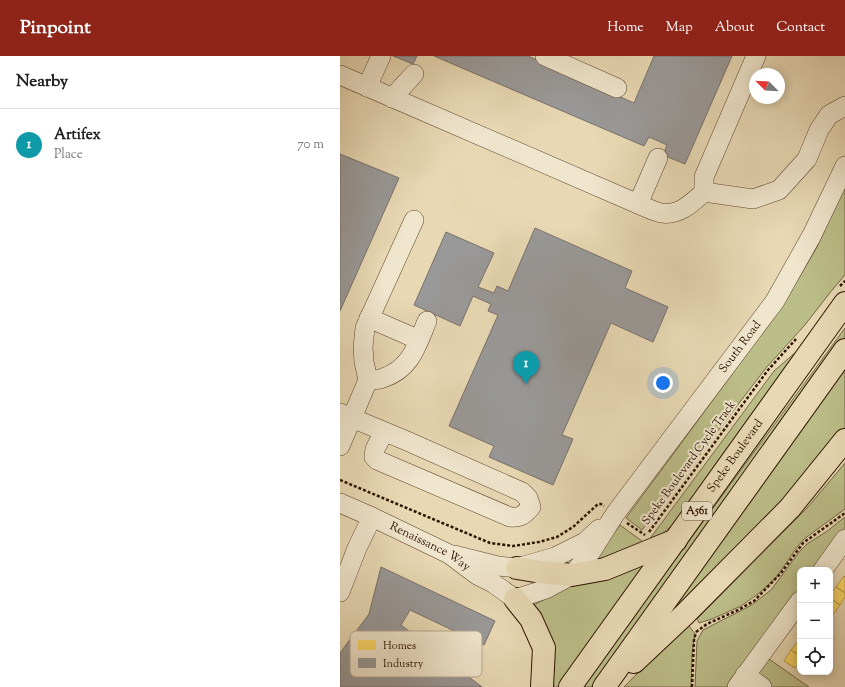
<!DOCTYPE html>
<meta charset="utf-8">
<style>
:root{--surface:#fff;--page:#f2f2f2;--text:#222;--muted:#767676;--line:#e0e0e0;--accent:#8f2418}
body{margin:0;font-family:"Sorts Mill Goudy",serif;background:var(--page);color:var(--text)}
.controls{position:absolute;right:12px;bottom:12px;display:grid;overflow:hidden;border-radius:8px;box-shadow:0 2px 10px #0003}
.controls button{width:36px;height:36px;display:grid;place-items:center;padding:0;border:0;border-bottom:1px solid var(--line);background:var(--surface);color:var(--text);font:20px sans-serif}
.compass{position:absolute;left:409px;top:12px;width:36px;height:36px;border-radius:50%;background:var(--surface);box-shadow:0 2px 10px #0003;rotate:294deg}
.you{position:absolute;left:323px;top:327px;width:14px;height:14px;margin:-10px;border:3px solid #fff;border-radius:50%;background:#1a73e8;box-shadow:0 0 0 6px #1a73e833}
.badge{display:grid;place-items:center;width:26px;height:26px;border-radius:50%;background:var(--accent);color:#fff;font-size:13px;font-weight:700}
.pin{position:absolute;translate:-50% -33px;filter:drop-shadow(0 1px 2px #0008)}
.pin::after{content:'';position:absolute;top:21px;width:14px;height:12px;background:inherit;clip-path:polygon(0 0,100% 0,50% 100%)}
.list{margin:0;padding:0;list-style:none}
h2{display:flex;justify-content:space-between;align-items:center;height:52px;margin:0;padding:0 16px;font-size:17px}
h2 small{font-size:13px;font-weight:400;color:var(--muted)}
.list li{display:grid;grid-template-columns:26px 1fr auto;gap:12px;align-items:center;box-sizing:border-box;height:72px;padding:0 16px;border-top:1px solid var(--line)}
.list b{display:block;font-size:15px;white-space:nowrap}
.list p{margin:0;font-size:13px;white-space:nowrap;color:var(--muted)}
.list em{font-size:13px;font-style:normal;color:var(--muted)}
.icon{flex:none;width:22px;height:22px;fill:none;stroke:currentColor;stroke-width:2;stroke-linecap:round;stroke-linejoin:round}
.map{position:relative;flex:none;width:505px;height:631px;overflow:hidden}
header{display:flex;align-items:center;gap:24px;box-sizing:border-box;height:56px;padding:0 20px;background:var(--accent);color:#fff}
header strong{font-size:19px}
nav{display:flex;gap:22px;margin-inline-start:auto;font-size:14px}
main{display:flex}
aside{flex:1;background:var(--surface)}
.map>svg:first-child{display:block}
.green{fill:#bcbe89;stroke:#746944}
.homes{fill:#ffd966;stroke:#c09e47}
.industry{fill:#999;stroke:#79716b}
.lines{fill:none;stroke-linecap:round;stroke-linejoin:round}
.minor-casing{stroke:#5c452d;stroke-width:20}
.highway-casing{stroke:#2d1400;stroke-width:24}
.path{stroke:#2d1400;stroke-width:2.5;stroke-dasharray:3 2;stroke-linecap:butt}
.minor{stroke:#f0e6ce;stroke-width:19}
.highway{stroke:#e8d9b4;stroke-width:22}
.labels{text-anchor:middle;dominant-baseline:central;stroke-width:4;stroke-linejoin:round;paint-order:stroke}
.shield{fill:#f0e6ce;stroke:#68533e;stroke-width:1}
.shield-label{font-size:11px;font-weight:bold;fill:#2d1400}
.street-label{font-size:12px;fill:#2d1400;stroke:#f0e6ce}
.key{fill:#f0e6ce;stroke:#b6a790;stroke-width:1}
.key-label{font-size:11px;fill:#2d1400}
</style>
<header>
<strong>Pinpoint</strong>
<nav><a>Home</a><a>Map</a><a>About</a><a>Contact</a></nav>
</header>
<main>
<aside>
<h2>Nearby<small></small></h2>
<ul class="list">
<li><span class="badge" style="background:#0f9aa8">1</span><div><b>Artifex</b><p>Place</p></div><em>70 m</em></li>
</ul>
</aside>
<div class="map">
<svg width="505" height="631" viewBox="0 0 505 631">
<rect width="100%" height="100%" fill="#e8d9b4"/>
<filter id="stains"><feTurbulence type="fractalNoise" baseFrequency=".005" numOctaves="4"/><feColorMatrix values="0 0 0 0 .2 0 0 0 0 .09 0 0 0 0 .02 0 0 0 .5 -.17"/></filter>
<radialGradient id="worn" r=".72"><stop offset=".6" stop-color="#630" stop-opacity="0"/><stop offset="1" stop-color="#630" stop-opacity=".3"/></radialGradient>
<path class="green" d="M505,130V219L493,233L464,270L426,312L302,474L286,462L443,249L477,191Z
M505,272V286L251,631H242Z
M464,289L335,467L300,496L245,516L280,469L306,488L434,315Z
M505,311V376L489,398L302,587Z
M505,407V453L464,483L457,491L435,523L418,538L401,550L372,563L359,567L357,563L468,451Z
M505,461V476L477,514H460V537L392,631H355L357,585L363,574L410,550L431,534L460,495L467,488L486,476Z
M323,493L222,631H212L189,551L212,540L231,529L246,528L272,522L303,507Z
M347,567L355,578L352,597L351,631H284Z
M429,603L469,631H430L416,621Z"/>
<path class="homes" d="M504,520L505,521V537L496,531Z
M496,531L505,537V541L500,549L490,542V539Z
M490,542L500,549L492,560L490,558Z
M459,584H460V600L451,594Z
M451,594L460,600V605L455,612L444,605Z"/>
<path class="industry" d="M53,0H77L73,8Z
M94,0H188L294,47L314,0H392L345,108L323,99L327,89L309,81L304,90Z
M0,98L59,122L0,255Z
M195,172L292,215L285,232L328,251L313,286L271,267L222,379L233,383L213,429L149,401L154,390L109,370L158,259L148,255L151,248L133,240L120,270L74,249L106,176L154,197L138,231L154,237L157,230L168,235Z
M41,511L155,565L144,589L70,554L61,569L142,631H0V597L29,558Z"/>
<g class="lines">
<g class="minor-casing">
<g id="minor">
<path d="M205,0L277,32"/>
<path d="M0,19L298,148C305,151 313,155 321,157C339,160 352,147 364,136"/>
<path d="M27,31L41,0"/>
<path d="M52,42L74,18"/>
<path d="M364,136L413,143L439,134L467,103L479,74L489,59L505,50"/>
<path d="M364,136V121L416,0"/>
<path d="M298,148L318,102"/>
<path d="M29,262L79,284"/>
<path d="M28,324C33,324 39,324 43,322C71,313 77,289 87,265"/>
<path d="M0,357L67,385L182,436L188,442L191,451C183,459 182,462 170,461L37,404L34,401L35,393L44,376"/>
<path d="M0,390L28,324L24,306L23,291L25,272L74,164"/>
<path id="s1" d="M0,447L32,461L109,498L137,519L153,527L175,543L206,533L232,519L251,496L275,458L435,245L472,179L505,110"/>
<path d="M114,499L158,510L177,512L215,501L245,486L259,473"/>
<path d="M483,514L505,483"/>
<path d="M0,536L17,492L32,461"/>
<path d="M405,619L422,631"/>
<path d="M397,631L460,545"/>
</g>
</g>
<g class="highway-casing">
<g id="highway">
<path d="M177,512L201,516L232,519L265,513L336,484"/>
<path d="M175,543L191,563L204,592L202,631"/>
<path d="M294,606L344,559L450,452L505,384"/>
<path id="s2" d="M230,631L505,247"/>
<path d="M264,631L505,294"/>
</g>
</g>
<path class="path" d="M500,230L505,225
M0,424L150,487L173,490L199,486L217,481L233,471L258,448H261L264,450
M287,467L305,479
M309,476L428,314L456,283
M356,576L367,568L398,554L414,545L441,517L455,498L463,487L505,457
M352,631L354,584L356,576"/>
<use href="#minor" class="minor"/>
<use href="#highway" class="highway"/>
</g>
<g class="labels">
<rect class="shield" x="342" y="446" width="30" height="18" rx="3"/>
<g class="shield-label">
<text x="357" y="455">A561</text>
</g>
<g class="street-label">
<text stroke="none"><textPath href="#s1" startOffset="546">South Road</textPath></text>
<text stroke="none"><textPath href="#s2" startOffset="284">Speke Boulevard</textPath></text>
<text transform="translate(349 407) rotate(-54)">Speke Boulevard Cycle Track</text>
<text stroke="none"><textPath href="#s1" startOffset="100">Renaissance Way</textPath></text>
</g>
</g>
<rect x="10" y="575" width="132" height="46" rx="6" class="key"/>
<rect x="18" y="584" width="18" height="10" fill="#ffd966"/>
<rect x="18" y="602" width="18" height="10" fill="#999"/>
<g class="key-label">
<text x="43" y="593">Homes</text>
<text x="43" y="611">Industry</text>
</g>
<rect width="100%" height="100%" filter="url(#stains)"/>
<rect width="100%" height="100%" fill="url(#worn)"/>
</svg>
<div class="controls">
<button>+</button>
<button>−</button>
<button><svg class="icon" aria-label="locate" viewBox="0 0 24 24"><circle cx="12" cy="12" r="6"/><path d="M12 2v4M12 18v4M2 12h4M18 12h4"/></svg></button>
</div>
<svg class="compass" viewBox="-18 -18 36 36"><path d="M0-13l5 13h-10z" fill="#e53935"/><path d="M0 13l5-13h-10z" fill="#767676"/></svg>
<div class="you"></div>
<div class="pin badge" style="left:186px;top:328px;background:#0f9aa8">1</div>
</div>
</main>
